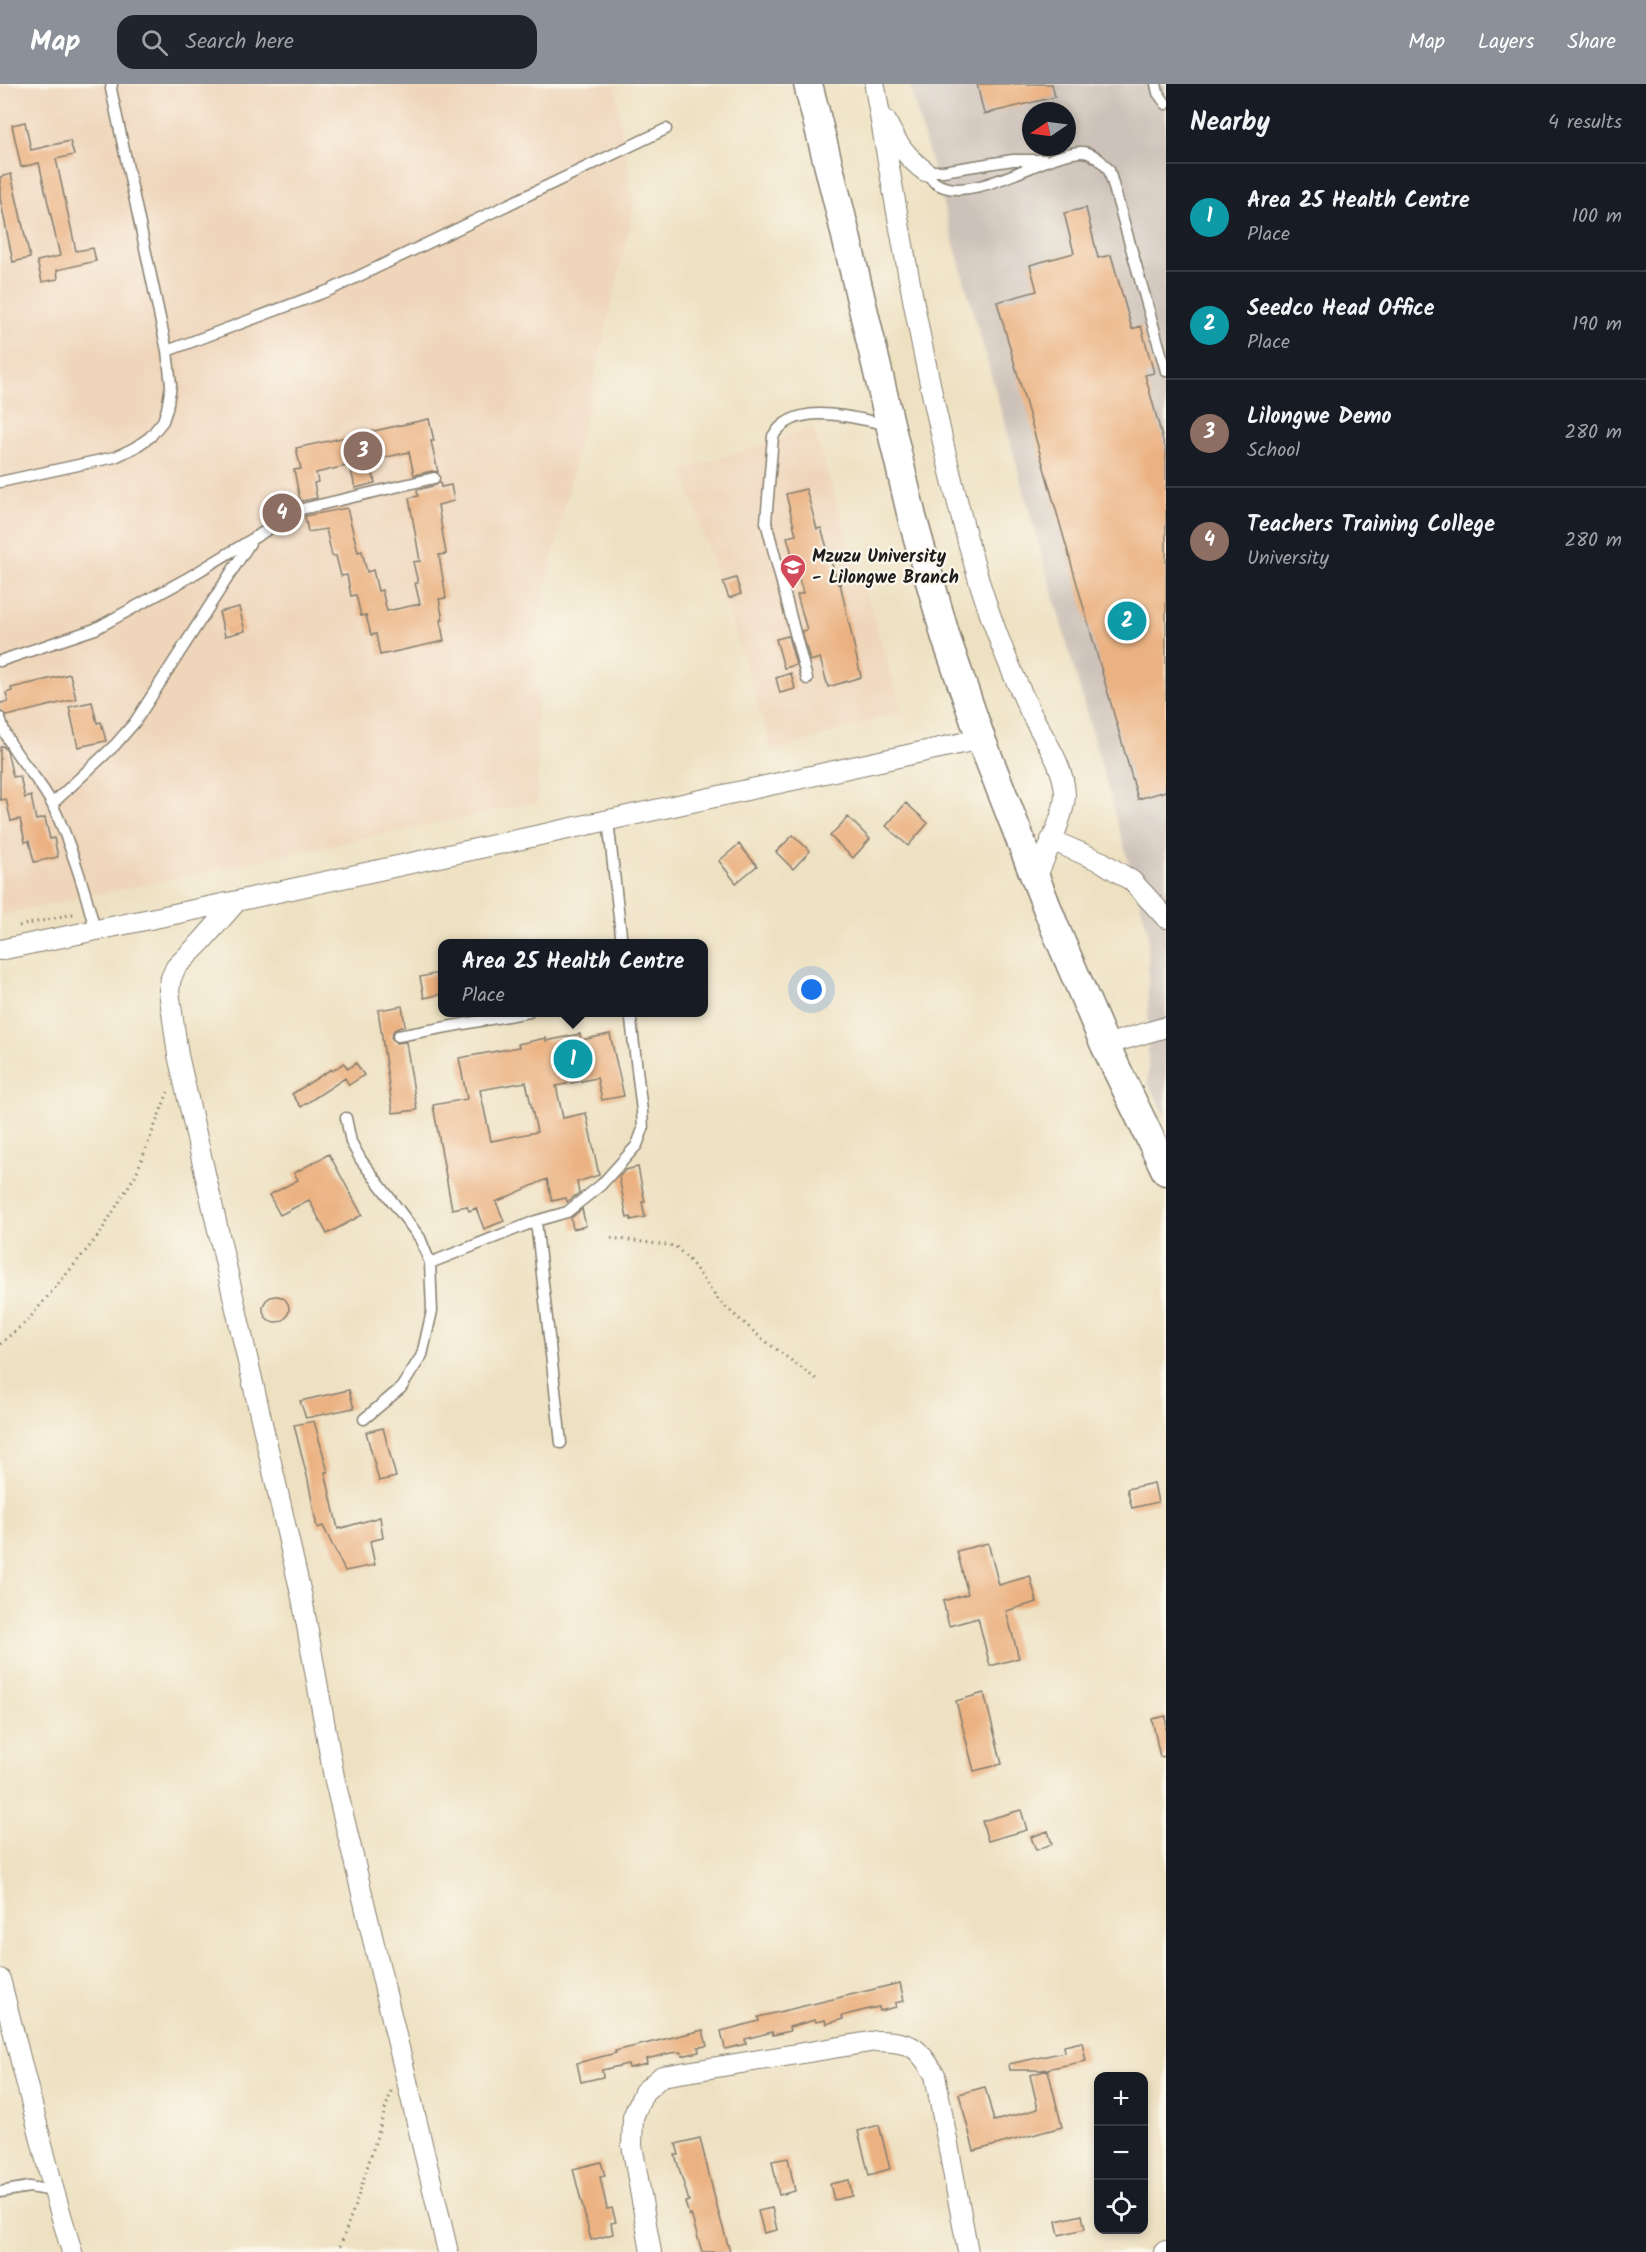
<!DOCTYPE html>
<meta charset="utf-8">
<style>
:root{--surface:#171b24;--page:#20242c;--text:#f1f3f6;--muted:#9ea1a6;--line:#363941;--accent:#8c9099}
body{margin:0;font-family:Kalam,sans-serif;background:var(--page);color:var(--text)}
.controls{position:absolute;right:18px;bottom:18px;display:grid;overflow:hidden;border-radius:12px;box-shadow:0 3px 9px #0003}
.controls button{width:54px;height:54px;display:grid;place-items:center;padding:0;border:0;border-bottom:2px solid var(--line);background:var(--surface);color:var(--text);font:30px sans-serif}
.compass{position:absolute;left:1022px;top:18px;width:54px;height:54px;border-radius:50%;background:var(--surface);box-shadow:0 3px 9px #0003;rotate:257deg}
.you{position:absolute;left:812px;top:906px;width:21px;height:21px;margin:-15px;border:4px solid #fff;border-radius:50%;background:#1a73e8;box-shadow:0 0 0 9px #1a73e833}
.badge{display:grid;place-items:center;width:39px;height:39px;border-radius:50%;background:var(--accent);color:#fff;font-size:20px;font-weight:700}
.pin{position:absolute;translate:-50% -50%;border:3px solid #fff;box-shadow:0 2px 6px #0006}
.popup{position:absolute;left:438px;top:855px;width:270px;height:78px;box-sizing:border-box;display:grid;place-content:center;border-radius:12px;background:var(--surface);filter:drop-shadow(0 2px 4px #0005);font-size:20px;white-space:nowrap;color:var(--muted)}
.popup b{font-size:22px;color:var(--text)}
.popup::after{content:'';position:absolute;left:50%;top:100%;margin-left:-12px;border:12px solid transparent;border-top-color:var(--surface)}
.list{margin:0;padding:0;list-style:none}
h2{display:flex;justify-content:space-between;align-items:center;height:78px;margin:0;padding:0 24px;font-size:26px}
h2 small{font-size:20px;font-weight:400;color:var(--muted)}
.list li{display:grid;grid-template-columns:39px 1fr auto;gap:18px;align-items:center;box-sizing:border-box;height:108px;padding:0 24px;border-top:2px solid var(--line)}
.list b{display:block;font-size:22px;white-space:nowrap}
.list p{margin:0;font-size:20px;white-space:nowrap;color:var(--muted)}
.list em{font-size:20px;font-style:normal;color:var(--muted)}
.icon{flex:none;width:33px;height:33px;fill:none;stroke:currentColor;stroke-width:2;stroke-linecap:round;stroke-linejoin:round}
.map{position:relative;flex:none;width:1166px;height:2168px;overflow:hidden}
header{display:flex;align-items:center;gap:36px;box-sizing:border-box;height:84px;padding:0 30px;background:var(--accent);color:#fff}
header strong{font-size:28px}
nav{display:flex;gap:33px;margin-inline-start:auto;font-size:21px}
.search{width:420px;height:54px;background:var(--page);display:flex;align-items:center;gap:15px;box-sizing:border-box;padding:0 21px;border-radius:18px;color:var(--muted);font-size:22px}
main{display:flex}
aside{flex:1;background:var(--surface)}
.map>svg:first-child{display:block}
.built{fill:#efd6bb}
.industrial{fill:#cdc2b9;fill-rule:evenodd}
.building{fill:#ebb180;fill-rule:evenodd}
.lines{fill:none;stroke-linecap:round;stroke-linejoin:round}
.lane-casing{stroke:#857e6f;stroke-width:13}
.street-casing{stroke:#857e6f;stroke-width:22}
.secondary-casing{stroke:#857e6f;stroke-width:31}
.path{stroke:#857e6f;stroke-width:3;stroke-dasharray:1.5 4.5;stroke-linecap:butt}
.lane{stroke:#fff;stroke-width:10}
.street{stroke:#fff;stroke-width:20}
.secondary{stroke:#fff;stroke-width:28}
.labels{text-anchor:middle;dominant-baseline:central;stroke-width:4.5;stroke-linejoin:round;paint-order:stroke}
.poi-label{font-size:18px;font-weight:bold;fill:#1c1c1c;stroke:#fbf7ec;text-anchor:start}
</style>
<header>
<strong>Map</strong>
<div class="search"><svg class="icon" aria-label="search" viewBox="0 0 24 24"><circle cx="10" cy="10" r="6"/><path d="M15 15l6 6"/></svg>Search here</div>
<nav><a>Map</a><a>Layers</a><a>Share</a></nav>
</header>
<main>
<div class="map">
<svg width="1166" height="2168" viewBox="0 0 1166 2168">
<rect width="100%" height="100%" fill="#fbf7ec"/>
<filter id="ink" filterUnits="userSpaceOnUse"><feTurbulence type="fractalNoise" baseFrequency=".0167" numOctaves="2"/><feDisplacementMap in="SourceGraphic" scale="12" xChannelSelector="R" yChannelSelector="G"/><feConvolveMatrix kernelMatrix="1 2 1 2 8 2 1 2 1" color-interpolation-filters="sRGB"/></filter>
<filter id="wash" filterUnits="userSpaceOnUse"><feTurbulence type="fractalNoise" baseFrequency=".008" numOctaves="4" result="noise"/><feDisplacementMap in="SourceGraphic" scale="24" xChannelSelector="R" yChannelSelector="G"/><feGaussianBlur stdDeviation="1.35" result="paint"/><feColorMatrix in="noise" values="0 0 0 0 0 0 0 0 0 0 0 0 0 0 0 0 0 1.4 0 .05"/><feComposite in="paint" operator="in"/></filter>
<g filter="url(#wash)">
<rect width="100%" height="100%" fill="#eee1c2"/>
<path class="built" d="M0,0H615L634,122L536,547L538,718L0,831Z
M813,344L903,627L772,668L683,386Z"/>
<path class="industrial" d="M909,0H1166V1032L1148,999V847ZM1031,27H1067V63H1031Z"/>
<g id="blocks">
<path class="building" d="M977,0H1052L1055,13L984,30Z
M25,38L31,66L70,57L74,71L56,75L76,167L93,164L96,177L57,186L58,195L42,198L37,177L60,172L39,79L21,83L12,41Z
M11,90L30,174L13,178L0,114V93Z
M1086,124L1098,174L1111,171L1132,245L1141,242L1154,289L1145,291L1166,367V707L1138,715L997,218L1037,207L1030,181L1074,169L1064,129Z
M429,335L434,357H431L438,388L432,387L414,391L409,368L370,377L375,399L355,404L350,381L316,389L318,398L314,399L317,414L302,417L300,416L294,386L301,385L296,364Z
M440,398L441,403L451,401L454,417L438,421L446,470L439,471L446,514L439,515L443,536H440L444,557L380,571L376,550L371,551L366,531L361,532L356,511L351,512L347,491L341,492L336,472H332L326,445L308,448L305,432L347,424L358,468L362,467L367,488L373,486L378,507L382,506L387,527L420,520L415,499H418L413,478L420,477L409,414L418,412L417,406L436,401Z
M806,405L817,445L821,444L838,500L840,499L861,593L828,603L820,574L810,577L802,547L807,546L797,511L803,509L787,453L796,451L786,410Z
M736,494L741,510L729,514L723,498Z
M239,523L245,547L225,552L219,528Z
M788,552L796,581L784,584L776,555Z
M791,589L795,605L780,609L776,594Z
M70,590L76,615L7,632L0,627V619L8,618L6,609L12,607L11,604Z
M92,618L97,639L101,638L106,657L78,663L69,623Z
M3,662L7,667L13,693L20,692L25,714L31,712L36,736L45,734L50,755L54,754L58,773L34,778L29,757L25,758L20,735L11,737L6,715L0,716V663Z
M906,719L928,739L908,762L886,742Z
M848,733L870,755L853,774L830,752Z
M793,751L810,767L793,785L776,768Z
M739,760L757,782L736,799L719,777Z
M439,889L442,910L424,914L420,893Z
M402,922L405,941L394,946L391,953L396,959L406,958L417,1026L393,1029L378,926Z
M580,950L581,956L610,950L624,1012L602,1016L597,994L556,1002L563,1034L586,1029L599,1091L577,1098L579,1109L567,1118L566,1114L552,1117L547,1095L496,1118L504,1137L484,1145L476,1124L469,1127L467,1122L452,1125L433,1021L467,1015L459,974L519,963L518,960L546,954V957ZM526,998L537,1048L491,1057L480,1006Z
M344,979L348,985L356,979L364,991L349,1001L345,994L301,1023L292,1010L331,985L332,987Z
M329,1070L362,1131L327,1150L309,1116L280,1131L269,1111L298,1096L294,1089Z
M638,1083L645,1118H642L645,1133L631,1136V1133L627,1134L619,1093L625,1086Z
M582,1125L586,1142L573,1145L571,1134Z
M263 1225a13 13 0 1 1 26 0a13 13 0 1 1-26 0Z
M349,1306L354,1324L306,1334L300,1317Z
M314,1337L328,1388H325L338,1445L380,1433L383,1454L370,1457L375,1481L345,1487L323,1442L317,1444L308,1396L294,1341Z
M383,1344L396,1393L379,1397L366,1348Z
M1154,1399L1158,1418L1132,1424L1127,1405Z
M988,1459L999,1501L1030,1492L1037,1518L1006,1527L1019,1574L990,1582L978,1534L949,1542L943,1517L968,1510L957,1467Z
M984,1609L1002,1680L974,1687L956,1617Z
M1166,1632V1672L1160,1673L1152,1635Z
M1021,1726L1027,1746L988,1757L982,1737Z
M1048,1747L1052,1760L1036,1766L1031,1753Z
M900,1899L904,1917L895,1919L896,1923L880,1927L879,1923L869,1925L842,1932L843,1935L826,1940L825,1936L816,1938L815,1936L789,1943L790,1947L773,1951L772,1948L745,1955L746,1960L725,1965L721,1947L759,1937L758,1933Z
M703,1946L707,1962L698,1963L699,1968L682,1972L681,1968L671,1969L646,1975L647,1980L629,1984L628,1980L602,1986L603,1993L581,1998L577,1979L616,1969L615,1967Z
M1082,1958L1086,1977L1042,1986H1010L1009,1980L1065,1968L1064,1962Z
M1048,1986L1062,2043L974,2067L959,2010L985,2003L994,2037L1038,2025L1030,1991Z
M879,2041L890,2085L869,2091L858,2047Z
M700,2054L717,2123L730,2168H702L691,2130L689,2131L685,2118L689,2117L675,2071H679L676,2060Z
M788,2074L795,2107L779,2111L772,2077Z
M601,2078L605,2092L600,2093L607,2125L612,2124L616,2138L611,2139L613,2150L591,2156L573,2085Z
M849,2096L852,2112L834,2116L830,2100Z
M772,2124L777,2146L764,2149L758,2127Z
M1082,2131L1085,2145L1059,2151L1056,2137Z"/>
</g>
</g>
<g filter="url(#ink)">
<use href="#blocks" fill-opacity="0" stroke="#857e6f" stroke-width="1.5"/>
<g class="lines">
<g class="lane-casing">
<path id="lane" d="M1156,0L1158,9L1166,20
M925,87C928,90 931,95 934,98C965,121 1030,80 1061,72C1069,70 1079,66 1088,69C1097,72 1103,79 1109,86L1166,287
M925,87H943L1013,76H1044
M167,267L330,206L666,45
M0,398L115,373L134,364L150,353L163,337L167,325L171,301L167,267L111,5L112,0
M0,577L95,545L186,495L302,425L434,394
M807,595L766,438L773,352C796,315 854,334 889,341
M0,634C8,668 37,690 52,720C69,755 86,809 95,846
M52,720L115,661L135,638L250,459
M608,736L622,860
M398,952L529,928
M346,1034L351,1058L361,1076L420,1154L430,1179L432,1227L422,1271L401,1304L364,1335
M536,1137L561,1359
M430,1179L536,1137L567,1128L601,1101L637,1061L643,1045L642,1027L630,928
M0,2108L29,2103L54,2107"/>
</g>
<g class="street-casing">
<path id="street" d="M875,3C904,169 932,338 980,500C993,542 1009,583 1028,623C1040,650 1064,679 1065,710C1065,732 1044,773 1036,795
M886,37C895,57 907,74 925,87
M1051,756L1102,778L1132,797L1166,834
M237,817L202,857L176,883L171,894L169,907L178,971L302,1514L334,1693L448,2168
M0,866L237,817L981,655
M1105,961L1166,943
M0,1895L54,2107L72,2168
M651,2168L632,2061L633,2033L644,2008L662,1992L876,1957C911,1958 917,1961 935,1991L968,2168
M1164,2168L1166,2167"/>
</g>
<g class="secondary-casing">
<path id="secondary" d="M808,0L841,131L912,433L946,554L981,655L1055,844L1105,961L1166,1087"/>
</g>
<path class="path" d="M19,842L77,829
M611,1154L675,1162L691,1178L720,1218L760,1253L816,1295
M0,1260L28,1236L99,1151L136,1090L168,1008
M338,2168L359,2110L391,2007"/>
<use href="#lane" class="lane"/>
<use href="#street" class="street"/>
<use href="#secondary" class="secondary"/>
</g>
</g>
<defs>
<g id="university-pin" transform="scale(1.35)"><path d="M0 17L-7.5 6A9.5 9.5 0 1 1 7.5 6Z" fill="#d1495b" stroke="#fbf7ec"/><path d="M0-5L7-2L0 1L-7-2ZM-4 1L0 2.5L4 1V4Q0 6-4 4Z" fill="#fff"/></g>
</defs>
<g fill-rule="evenodd">
<use href="#university-pin" x="793" y="483"/>
</g>
<g class="labels">
<g class="poi-label">
<text x="812" y="473">Mzuzu University<tspan x="812" dy="21">- Lilongwe Branch</tspan></text>
</g>
</g>
</svg>
<div class="controls">
<button>+</button>
<button>−</button>
<button><svg class="icon" aria-label="locate" viewBox="0 0 24 24"><circle cx="12" cy="12" r="6"/><path d="M12 2v4M12 18v4M2 12h4M18 12h4"/></svg></button>
</div>
<svg class="compass" viewBox="-18 -18 36 36"><path d="M0-13l5 13h-10z" fill="#e53935"/><path d="M0 13l5-13h-10z" fill="#9ea1a6"/></svg>
<div class="you"></div>
<div class="pin badge" style="left:573px;top:975px;background:#0f9aa8">1</div>
<div class="popup"><b>Area 25 Health Centre</b>Place</div>
<div class="pin badge" style="left:1127px;top:537px;background:#0f9aa8">2</div>
<div class="pin badge" style="left:363px;top:367px;background:#8d6e63">3</div>
<div class="pin badge" style="left:282px;top:429px;background:#8d6e63">4</div>
</div>
<aside>
<h2>Nearby<small>4 results</small></h2>
<ul class="list">
<li><span class="badge" style="background:#0f9aa8">1</span><div><b>Area 25 Health Centre</b><p>Place</p></div><em>100 m</em></li>
<li><span class="badge" style="background:#0f9aa8">2</span><div><b>Seedco Head Office</b><p>Place</p></div><em>190 m</em></li>
<li><span class="badge" style="background:#8d6e63">3</span><div><b>Lilongwe Demo</b><p>School</p></div><em>280 m</em></li>
<li><span class="badge" style="background:#8d6e63">4</span><div><b>Teachers Training College</b><p>University</p></div><em>280 m</em></li>
</ul>
</aside>
</main>
